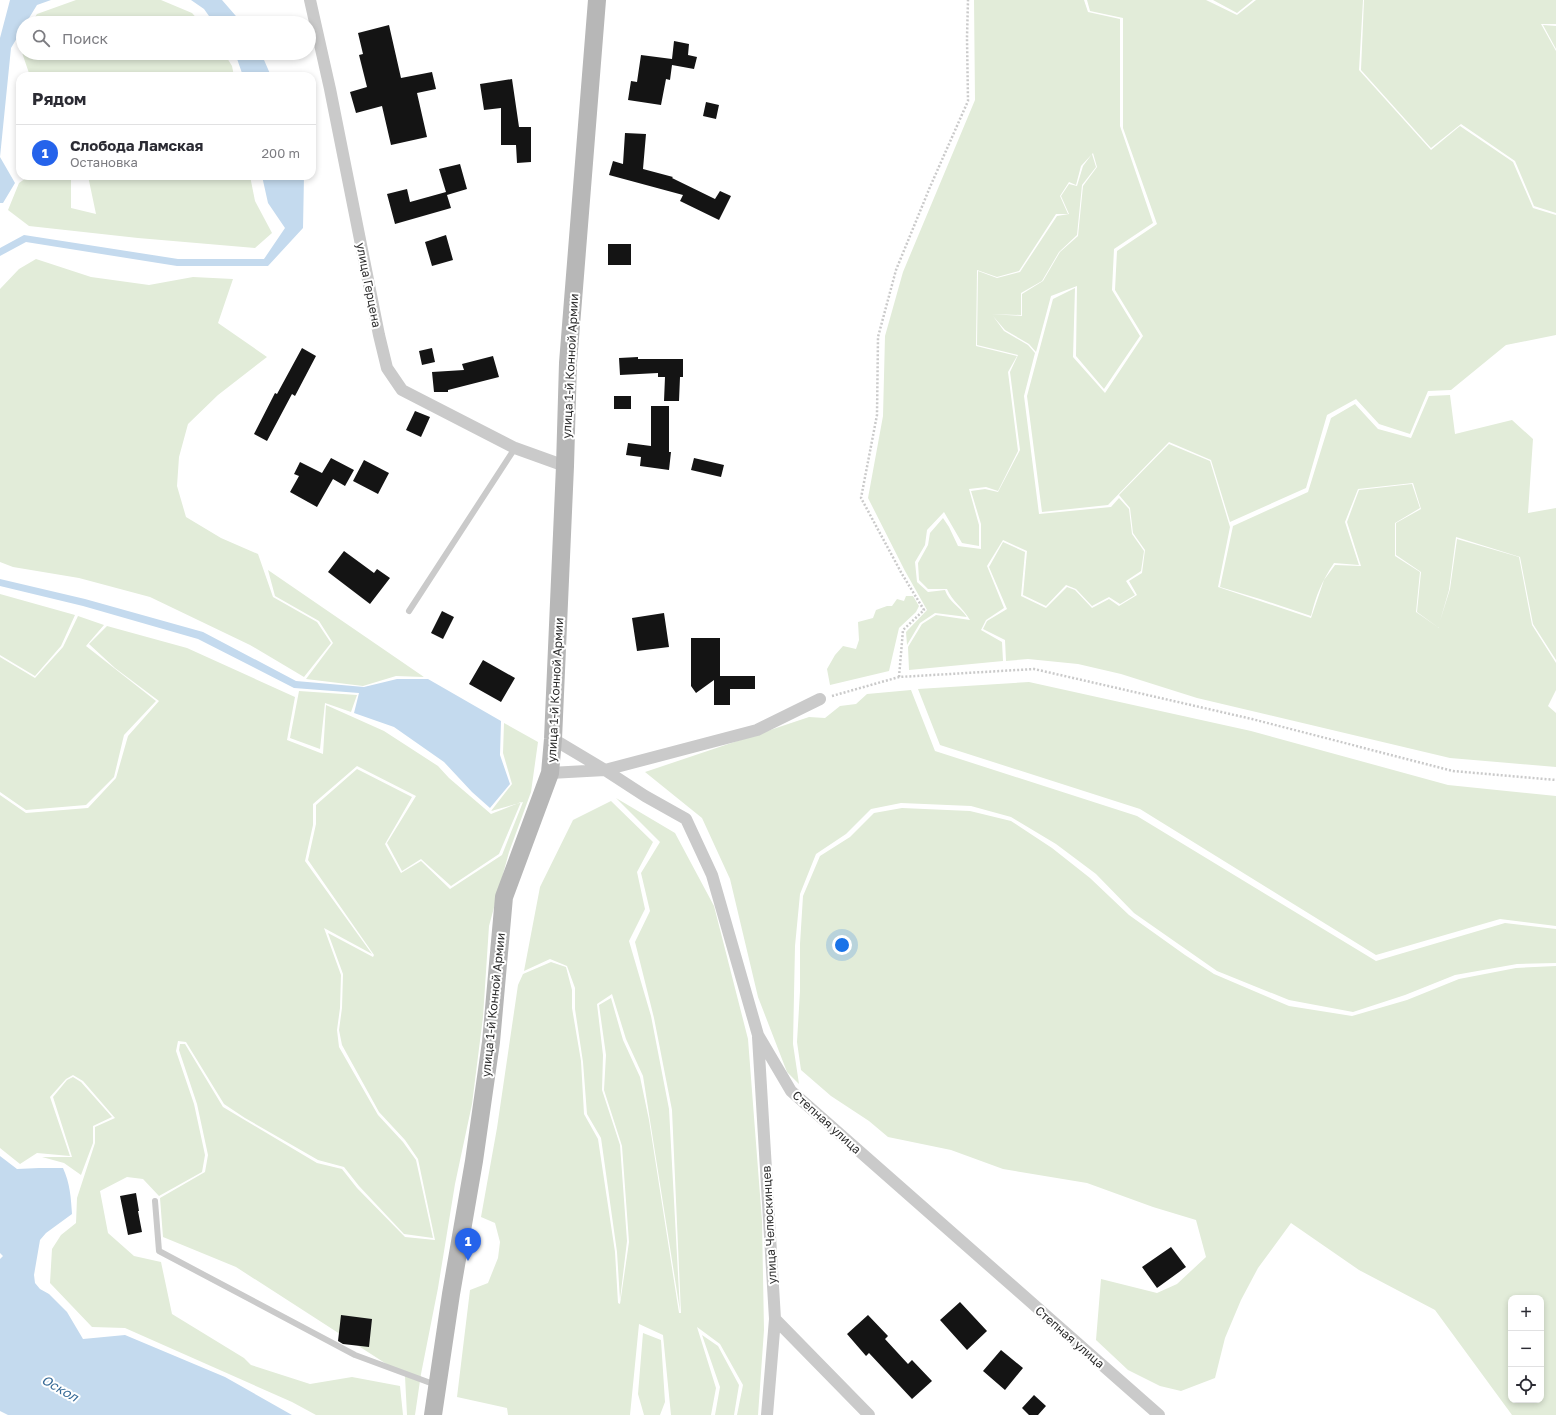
<!DOCTYPE html>
<html lang="ru">
<meta charset="utf-8">
<style>
:root{--surface:#fff;--page:#f2f2f3;--text:#2b2b33;--muted:#7c7c81;--line:#e1e1e2;--accent:#2563eb}
body{margin:0;font-family:"Golos Text",sans-serif;background:var(--page);color:var(--text)}
.controls{position:absolute;right:12px;bottom:12px;display:grid;overflow:hidden;border-radius:8px;box-shadow:0 2px 6px #0003}
.controls button{width:36px;height:36px;display:grid;place-items:center;padding:0;border:0;border-bottom:1px solid var(--line);background:var(--surface);color:var(--text);font:20px sans-serif}
.you{position:absolute;left:842px;top:945px;width:14px;height:14px;margin:-10px;border:3px solid #fff;border-radius:50%;background:#1a73e8;box-shadow:0 0 0 6px #1a73e833}
.badge{display:grid;place-items:center;width:26px;height:26px;border-radius:50%;background:var(--accent);color:#fff;font-size:13px;font-weight:700}
.pin{position:absolute;translate:-50% -33px;filter:drop-shadow(0 1px 2px #0008)}
.pin::after{content:'';position:absolute;top:21px;width:14px;height:12px;background:inherit;clip-path:polygon(0 0,100% 0,50% 100%)}
.list{margin:0;padding:0;list-style:none}
h2{display:flex;justify-content:space-between;align-items:center;height:52px;margin:0;padding:0 16px;font-size:17px}
h2 small{font-size:13px;font-weight:400;color:var(--muted)}
.list li{display:grid;grid-template-columns:26px 1fr auto;gap:12px;align-items:center;box-sizing:border-box;height:56px;padding:0 16px;border-top:1px solid var(--line)}
.list b{display:block;font-size:15px;white-space:nowrap}
.list p{margin:0;font-size:13px;white-space:nowrap;color:var(--muted)}
.list em{font-size:13px;font-style:normal;color:var(--muted)}
.icon{flex:none;width:22px;height:22px;fill:none;stroke:currentColor;stroke-width:2;stroke-linecap:round;stroke-linejoin:round}
.map{position:relative;flex:none;width:1556px;height:1415px;overflow:hidden}
.search{position:absolute;background:var(--surface);box-shadow:0 2px 6px #0003;left:16px;top:16px;width:300px;height:44px;display:flex;align-items:center;gap:10px;box-sizing:border-box;padding:0 14px;border-radius:22px;color:var(--muted);font-size:15px}
.panel{position:absolute;background:var(--surface);box-shadow:0 2px 6px #0003;left:16px;top:72px;width:300px;height:108px;border-radius:12px}
.map>svg:first-child{display:block}
.green{fill:#e2ecd9;fill-rule:evenodd}
.water{fill:#c4daee}
.building{fill:#141414}
.lines{fill:none;stroke-linecap:round;stroke-linejoin:round}
.path{stroke:#cacaca;stroke-width:2.5;stroke-dasharray:2 2;stroke-linecap:butt}
.service{stroke:#cacaca;stroke-width:6}
.minor{stroke:#cacaca;stroke-width:12}
.secondary{stroke:#b7b7b7;stroke-width:18}
.labels{text-anchor:middle;dominant-baseline:central;stroke-width:4;stroke-linejoin:round;paint-order:stroke}
.street-label{font-size:12px;fill:#2d2d2d;stroke:#fff}
.water-label{font-size:13px;font-style:italic;fill:#356996;stroke:#fff}
</style>
<div class="map">
<svg width="1556" height="1415" viewBox="0 0 1556 1415">
<rect width="100%" height="100%" fill="#fff"/>
<path class="green" d="M76,0H161L192,13L201,23H31L37,14Z
M974,0H1084L1088,12L1120,19V126L1153,223L1114,249L1112,290L1140,336L1104,389L1076,356L1077,286L1051,296L1036,352L1029,344L1005,330L993,316L1004,331L1028,345L1035,353L1024,396L1039,514L1111,507L1119,498L1129,509L1132,534L1144,551L1141,571L1126,581L1135,595L1120,604L1109,597L1092,606L1076,589L1066,585L1046,606L1023,595L1027,551L1003,540L987,566L1004,608L986,620L981,630L1002,642L1003,661L909,670L908,647L922,624L936,615L970,620C963,608 952,601 947,589H928L919,580L918,563L928,545L930,533L943,518L949,527L958,546L981,549V524L971,491L985,489L998,492L1020,450L1010,372L1018,355L977,345L978,271L997,278L1020,272L1057,216L1069,214L1061,196L1069,184L1077,186L1083,166L1092,154L1096,167L1082,185L1077,235L1059,252L1042,281L1021,293V315L991,314L1022,316V294L1043,281L1060,252L1078,236L1083,186L1097,167L1093,153L1081,166L1076,185L1069,182L1060,196L1068,214H1056L1019,271L997,277L977,270L976,346L1017,356L1008,372L1018,451L998,491L986,487L969,489L979,525V546L962,543L944,512L927,530L925,545L915,562L917,582L928,592L945,590C949,602 960,607 967,617L935,613L920,623L907,645L906,632L927,610L905,571L868,498L883,416L885,336L903,272L975,100Z
M1087,0H1206L1237,15L1256,0H1363L1359,70L1431,150L1460,126L1513,162L1533,208L1556,215V335L1506,345L1451,390L1428,391L1410,434L1379,424L1356,399L1327,415L1306,488L1230,522L1211,460L1169,442L1108,505L1042,512L1027,396L1053,299L1075,288L1073,357L1105,393L1143,336L1115,290L1117,251L1157,224L1123,128V18L1090,11Z
M1213,0H1253L1237,13Z
M1364,0H1556V24H1541L1556,51V213L1534,206L1515,161L1461,124L1431,148L1361,70Z
M1543,25L1556,26V49Z
M23,34V53H224L232,66L234,76H30L18,41Z
M29,176H71V208L96,214L88,176H250L255,201L272,233L255,248L138,238L29,226L8,210L19,183Z
M36,259L91,277L149,285L193,277L233,279L218,323L267,357L218,395L188,424L179,457L177,486L186,517L221,538L258,554L273,597L317,622L331,643L304,677L250,645L150,597L79,578L13,567L0,562V289L19,269Z
M1450,395L1455,434L1512,420L1533,439L1528,513L1556,508V660L1533,624L1520,557L1456,537L1449,590L1440,621L1450,589L1457,539L1519,557L1532,625L1556,663V690L1548,706L1556,713V767L1450,758L1197,698L1121,674L1078,664L1028,659L1006,661L1005,640L983,629L987,621L1007,609L989,567L1003,542L1025,552L1021,596L1046,608L1067,587L1075,590L1092,608L1109,599L1119,606L1137,595L1129,581L1142,573L1145,550L1133,533L1130,508L1119,495L1169,444L1210,461L1230,527L1218,587L1311,618L1324,580L1335,565L1361,566L1347,522L1359,490L1412,484L1420,508L1395,523V556L1420,572L1416,612L1439,628L1417,612L1421,572L1396,555V523L1421,509L1413,483L1358,489L1345,522L1359,565L1334,563C1322,581 1316,595 1311,616L1260,599L1220,587L1233,526L1308,492L1331,418L1355,404L1378,429L1411,438L1429,396Z
M268,570L424,677L396,676L363,686L306,679L333,643L319,621L275,596Z
M0,594L75,615L61,646L35,676L0,655Z
M906,596H913L919,606L916,612L899,628L889,671L830,685L827,669L835,655L843,646L856,649L859,640L858,622L873,618L876,610L887,606H892L897,599L904,601Z
M78,616L104,625L86,646L156,701L124,735L114,777L86,805L26,810L0,792V657L35,678L63,647Z
M107,626L187,648L295,697L287,740L323,754L326,705L384,731L438,766L449,778L491,814L521,802L499,854L451,886L421,859L402,871L387,843L416,796L357,766L313,804V825L305,861L372,954L324,928L341,975L340,1008L337,1030L339,1047L378,1115L403,1142L416,1160L433,1238L404,1234L359,1186L344,1167L318,1160L245,1118L224,1104L186,1042L178,1041L176,1051L194,1104L205,1155L202,1172L159,1196L143,1179L127,1177L100,1191L108,1233L134,1256L161,1262L172,1314L244,1358L251,1365L310,1384L352,1377L400,1386L403,1415H316L292,1402L125,1328L92,1327L50,1283L52,1249L61,1235L76,1223L77,1198L95,1143V1127L115,1118L83,1081L73,1075L66,1079L50,1097L70,1156L37,1153L20,1164L0,1148V795L26,813L88,808L116,778L128,736L159,701L115,668L89,644Z
M1029,682L1251,731L1448,785L1556,796V926L1500,919L1376,955L1140,809L940,745L918,689Z
M911,690L935,751L1137,816L1376,961L1505,923L1556,929V963L1517,964L1455,975L1405,995L1353,1012L1289,1000L1217,971L1134,913L1096,874L1056,844L1011,817L971,806L901,803L871,809L846,834L816,854L800,894L795,946L793,1044L799,1084L787,1072L758,997L730,879L702,818L645,772L809,717L825,718L840,706L856,704L867,694Z
M299,691L357,695L351,712L325,703L320,749L290,738Z
M504,723L538,742L531,792L509,852L489,926L483,1017L472,1104L455,1184L438,1288L421,1374L415,1415H407L405,1376L236,1267L163,1237L160,1198L205,1172L208,1155L197,1104L179,1050L180,1044H185L223,1107L317,1163L342,1169L357,1188L405,1237L435,1240L418,1159L405,1140L379,1112L342,1045L339,1030L342,1008L343,974L328,933L373,957L374,955L308,860L316,824V805L357,769L412,797L385,844L401,873L421,861L450,889L502,855L523,802L491,811L512,784L503,753Z
M616,798L675,833L714,906L748,1039L762,1221L764,1330L758,1415H737L743,1385L720,1344L697,1327L716,1388L711,1415H671L663,1335L639,1324L630,1415H508L507,1408L457,1397L470,1290L488,1283L498,1258L500,1242L495,1223L481,1217L497,1128L518,985L523,974L551,962L566,967L572,990V1008L581,1061L584,1114L598,1139L615,1252L618,1303L620,1304L629,1242L622,1146L604,1090L606,1055L599,1005L611,998L623,1040L640,1077L649,1120L679,1313H681L672,1110L654,1018L635,942L650,911L641,873L660,842Z
M611,801L653,842L637,872L645,909L629,941L651,1016L669,1109L680,1311L643,1076L626,1039L612,994L597,1004L603,1055L602,1090L620,1145L627,1241L620,1300L617,1252L601,1138L587,1114L583,1062L575,1009V988L567,966L550,959L524,971L540,887L573,820Z
M902,808L970,811L1011,821L1052,848L1090,878L1129,915L1185,955L1214,974L1289,1006L1352,1016L1407,1000L1459,979L1516,968L1556,966V1415H1512L1435,1310L1359,1270L1291,1223L1258,1268L1241,1300L1225,1338L1215,1378L1181,1391L1160,1386L1128,1370L1096,1340L1101,1279L1157,1293L1177,1284L1206,1257L1196,1220L1153,1207L1087,1183L1003,1169L951,1150L888,1137L869,1121L831,1096L801,1070L797,1042L800,991V944L803,896L820,856L850,837L874,813ZM1511,1298H1541V1400H1511Z
M73,1077L81,1082L112,1117L93,1126V1143L81,1175L64,1163L42,1157H72L53,1097L67,1080Z
M643,1333L661,1340L665,1402L660,1415H644L638,1394Z
M702,1335L718,1346L739,1385L734,1415H715L720,1387Z"/>
<path class="water" d="M10,0H51L37,5L26,23H23V28L11,48L0,157L15,183L3,203H0V38Z
M191,0H222L242,23H214L204,9Z
M235,53H261L271,76H243Z
M262,176H304L303,228L268,266H177L26,242L0,256V248L24,235L178,259H264L285,228L268,203Z
M0,579L85,599L203,632L296,681L364,687L397,679H428L501,721L500,755L510,784L490,808L472,792L444,762L394,727L354,713L359,693L294,688L198,639L83,606L0,586Z
M0,1156L17,1169L39,1168H63C70,1183 71,1198 72,1214L46,1233L40,1240L34,1275L35,1283L40,1289L49,1294L67,1312L83,1339L125,1335L225,1377L292,1415H8L0,1411V1259L3,1256L0,1253Z"/>
<path class="building" d="M389,25L401,78L432,72L436,89L417,93L427,137L391,145L382,106L356,113L350,92L367,87L359,55L363,54L358,33Z
M674,41L689,44L688,55L697,57L694,69L672,65L670,80L666,79L661,105L628,100L631,81L637,82L641,55L672,59Z
M512,79L519,127H531V162L517,163L516,145H501V108L484,110L480,84Z
M706,102L719,105L716,119L703,116Z
M625,133L646,134L643,169L673,177L672,178L715,199L720,191L731,196L719,220L680,201L683,195L609,175L613,161L623,164Z
M460,164L467,189L447,195L451,208L395,224L387,194L407,189L410,202L446,192L439,169Z
M446,235L453,260L432,266L425,242Z
M608,244H631V265H608Z
M302,348L316,356L295,396L292,394L267,441L254,434L275,393L277,394Z
M432,348L435,362L422,365L419,351Z
M493,356L499,377L448,390V392H434L432,372L464,370L462,364Z
M638,357V359H683V377H680L679,401H664L665,377H658V373L620,375L619,358Z
M614,396H631V409H614Z
M651,406H669V452H671L669,470L640,466L641,457L626,455L628,443L651,446Z
M415,411L430,417L421,437L406,430Z
M331,458L354,470L345,486L333,479L317,507L290,492L299,476L294,474L300,462L322,473Z
M694,458L724,465L721,477L691,470Z
M364,460L389,473L378,494L353,481Z
M344,551L374,573L377,569L390,578L370,604L328,572Z
M442,611L454,617L443,639L431,633Z
M664,613L669,647L637,651L632,618Z
M691,638H720V676H755V689H730V705H714V680L696,693L691,686Z
M483,660L515,678L501,702L469,684Z
M136,1193L139,1211H138L142,1232L128,1235L120,1196Z
M1171,1247L1186,1267L1157,1288L1142,1267Z
M960,1302L987,1331L967,1350L940,1320Z
M341,1315L372,1319L369,1347L343,1344L338,1341Z
M868,1315L888,1336L885,1339L908,1364L912,1360L932,1381L912,1399L869,1353L866,1356L847,1334Z
M1001,1350L1023,1368L1005,1390L983,1371Z
M1034,1395L1046,1406L1038,1415H1029L1022,1408Z"/>
<g class="lines">
<path class="path" d="M899,677L903,630L924,610L902,574L861,498L877,415L878,337L896,270L930,187L968,101L967,38L968,0
M832,696L899,677L1034,669L1252,719L1453,771L1556,780"/>
<path class="service" d="M409,611L515,448
M155,1201L159,1251L355,1355L436,1385"/>
<path class="minor" d="M310,0L330,89L379,335L387,368L402,390L515,448L565,466
M553,739L605,770L757,730L820,699
M550,773L605,770L645,796L686,819L712,875L758,1035L791,1091L1159,1415
M758,1037L775,1319L767,1415
M775,1319L869,1415"/>
<path class="secondary" d="M433,1415L451,1294L474,1161L491,1042L504,897L550,773L553,739L565,466L568,363L597,0"/>
</g>
<g class="labels">
<g class="street-label">
<text transform="translate(369 285) rotate(79)">улица Герцена</text>
<text transform="translate(570 366) rotate(-87)">улица 1-й Конной Армии</text>
<text transform="translate(555 690) rotate(-87)">улица 1-й Конной Армии</text>
<text transform="translate(493 1005) rotate(-84)">улица 1-й Конной Армии</text>
<text transform="translate(827 1122) rotate(42)">Степная улица</text>
<text transform="translate(769 1225) rotate(-93)">улица Челюскинцев</text>
<text transform="translate(1070 1337) rotate(41)">Степная улица</text>
</g>
<g class="water-label">
<text transform="translate(60 1388) rotate(30)">Оскол</text>
</g>
</g>
</svg>
<div class="controls">
<button>+</button>
<button>−</button>
<button><svg class="icon" aria-label="locate" viewBox="0 0 24 24"><circle cx="12" cy="12" r="6"/><path d="M12 2v4M12 18v4M2 12h4M18 12h4"/></svg></button>
</div>
<div class="you"></div>
<div class="pin badge" style="left:468px;top:1261px">1</div>
<div class="search"><svg class="icon" aria-label="search" viewBox="0 0 24 24"><circle cx="10" cy="10" r="6"/><path d="M15 15l6 6"/></svg>Поиск</div>
<section class="panel">
<h2>Рядом<small></small></h2>
<ul class="list">
<li><span class="badge">1</span><div><b>Слобода Ламская</b><p>Остановка</p></div><em>200 m</em></li>
</ul>
</section>
</div>
